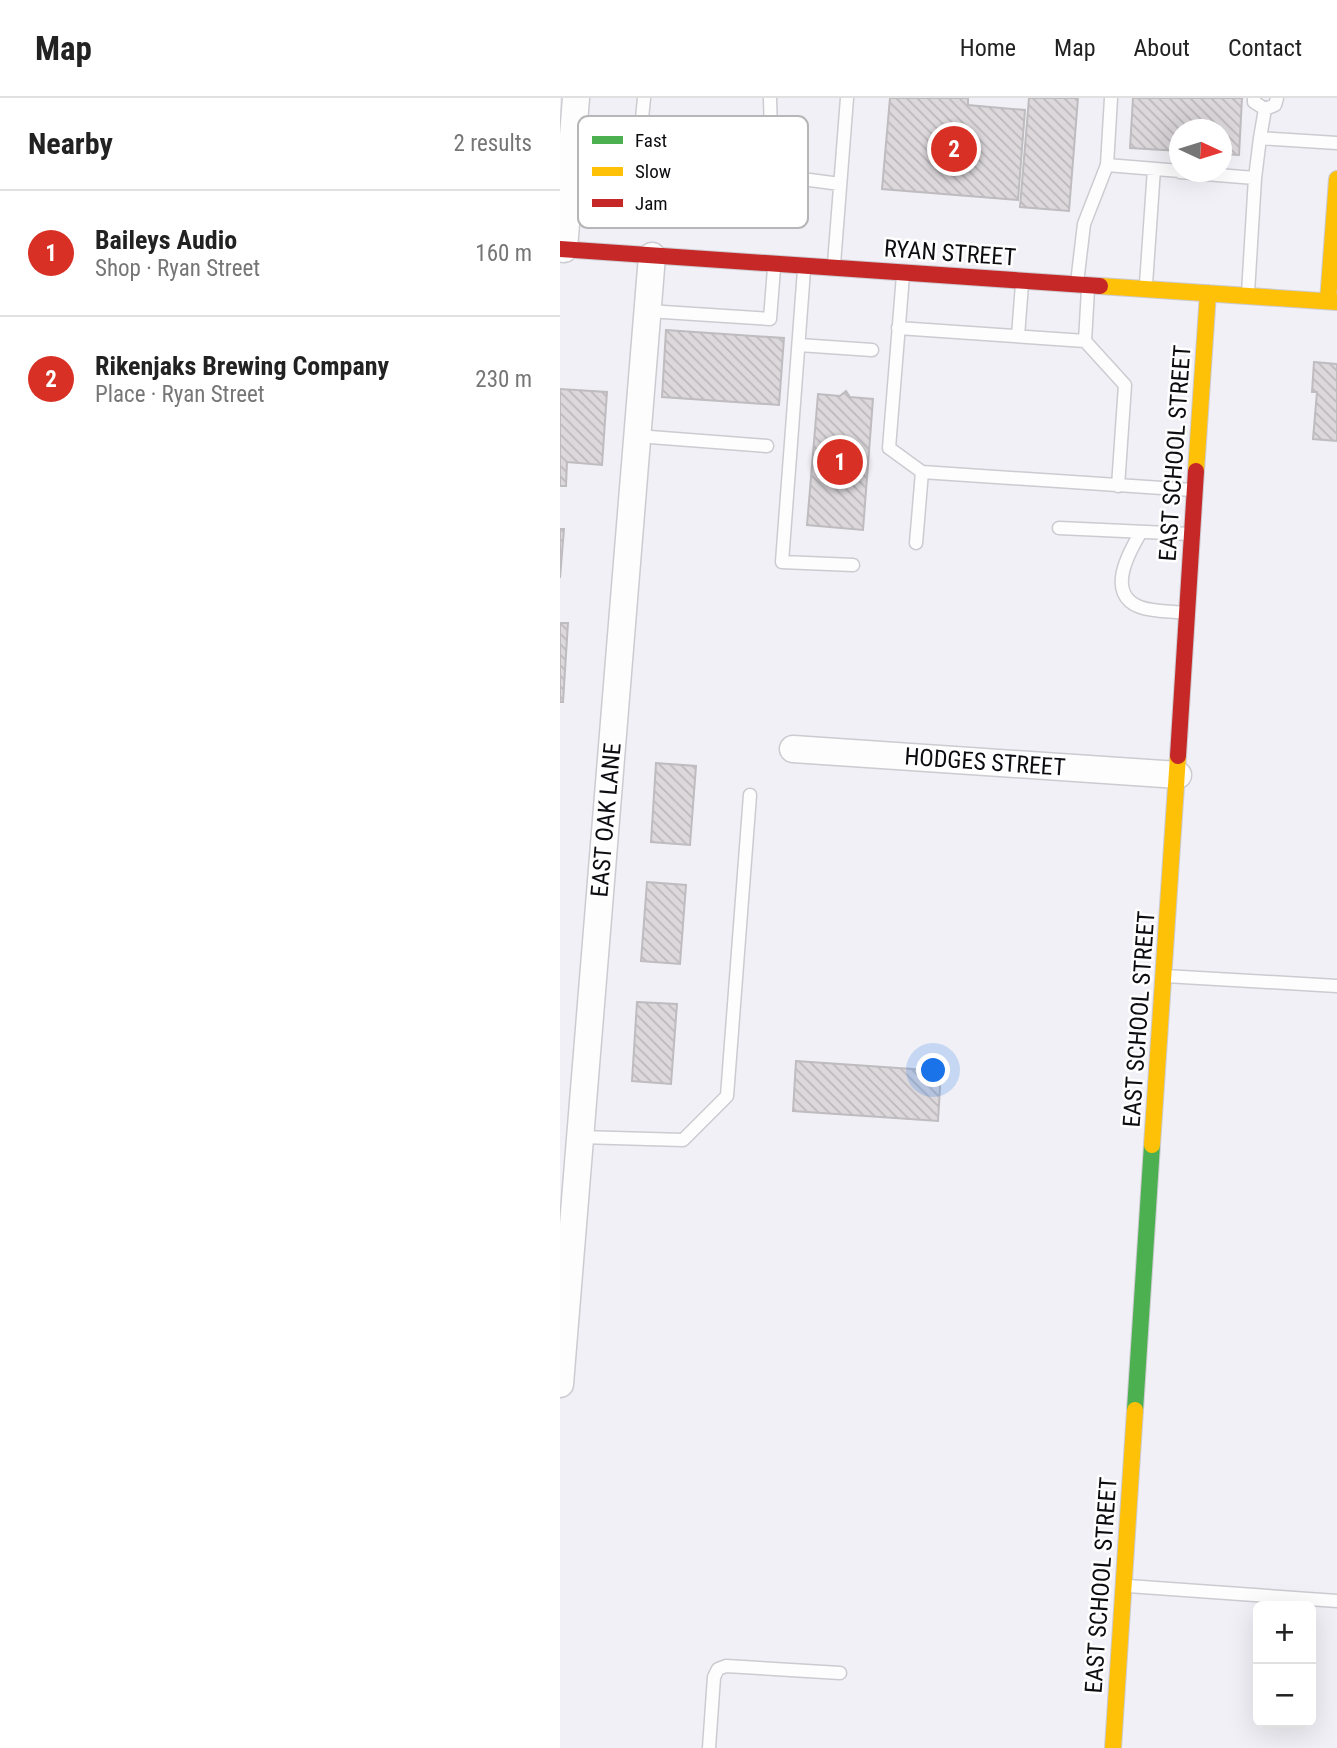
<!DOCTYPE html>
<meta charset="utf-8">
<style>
:root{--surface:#fff;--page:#f6f6f6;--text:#222;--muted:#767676;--line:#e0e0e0;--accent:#d93025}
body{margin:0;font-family:"Roboto Condensed",sans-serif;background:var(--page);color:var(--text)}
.controls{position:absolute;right:21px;bottom:21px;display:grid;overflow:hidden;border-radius:10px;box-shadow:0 7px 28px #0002}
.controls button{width:63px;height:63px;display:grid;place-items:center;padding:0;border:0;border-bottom:2px solid var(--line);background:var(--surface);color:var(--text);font:35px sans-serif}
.compass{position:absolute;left:609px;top:21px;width:63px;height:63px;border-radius:50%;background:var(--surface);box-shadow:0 7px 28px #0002;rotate:94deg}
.you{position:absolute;left:374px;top:973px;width:24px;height:24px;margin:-18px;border:5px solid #fff;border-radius:50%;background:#1a73e8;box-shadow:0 0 0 10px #1a73e833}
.badge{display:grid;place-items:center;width:46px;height:46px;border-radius:50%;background:var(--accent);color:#fff;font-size:23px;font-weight:700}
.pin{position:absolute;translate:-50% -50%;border:4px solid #fff;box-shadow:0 2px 7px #0006}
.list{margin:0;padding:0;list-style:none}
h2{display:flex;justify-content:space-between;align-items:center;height:91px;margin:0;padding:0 28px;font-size:30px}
h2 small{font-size:23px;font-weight:400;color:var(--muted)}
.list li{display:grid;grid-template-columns:46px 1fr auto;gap:21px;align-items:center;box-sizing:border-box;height:126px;padding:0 28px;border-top:2px solid var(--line)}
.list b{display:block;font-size:26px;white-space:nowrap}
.list p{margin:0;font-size:23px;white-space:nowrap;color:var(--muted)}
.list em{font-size:23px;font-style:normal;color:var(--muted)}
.map{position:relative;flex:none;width:777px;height:1650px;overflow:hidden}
header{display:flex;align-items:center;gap:42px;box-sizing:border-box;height:98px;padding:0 35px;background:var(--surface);border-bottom:2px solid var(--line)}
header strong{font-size:33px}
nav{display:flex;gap:38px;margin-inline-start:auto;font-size:24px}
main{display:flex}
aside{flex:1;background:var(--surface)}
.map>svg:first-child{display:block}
.building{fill:url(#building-back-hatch);stroke:#bfbcc0;stroke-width:2}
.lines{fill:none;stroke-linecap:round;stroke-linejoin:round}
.lane-casing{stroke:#cccbd0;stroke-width:15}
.street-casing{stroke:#cccbd0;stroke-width:29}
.fast-casing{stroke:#cccbd0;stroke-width:18}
.slow-casing{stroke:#cccbd0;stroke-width:18}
.jam-casing{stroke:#cccbd0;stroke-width:18}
.lane{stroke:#fdfdfe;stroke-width:12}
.street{stroke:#fdfdfe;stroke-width:26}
.fast{stroke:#4caf50;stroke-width:16}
.slow{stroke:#ffc107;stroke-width:16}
.jam{stroke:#c62828;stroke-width:16}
.labels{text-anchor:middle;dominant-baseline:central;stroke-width:5;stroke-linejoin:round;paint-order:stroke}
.street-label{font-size:24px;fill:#0d0c10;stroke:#fff}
.key{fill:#fff;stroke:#b6b6b7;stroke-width:2}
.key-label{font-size:19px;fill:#0d0c10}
</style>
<header>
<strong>Map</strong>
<nav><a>Home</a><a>Map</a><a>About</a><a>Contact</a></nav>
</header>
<main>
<aside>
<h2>Nearby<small>2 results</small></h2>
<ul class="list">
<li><span class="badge">1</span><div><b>Baileys Audio</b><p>Shop · Ryan Street</p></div><em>160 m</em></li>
<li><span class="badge">2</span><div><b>Rikenjaks Brewing Company</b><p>Place · Ryan Street</p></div><em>230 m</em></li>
</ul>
</aside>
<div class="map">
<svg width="777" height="1650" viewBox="0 0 777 1650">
<defs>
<pattern id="building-back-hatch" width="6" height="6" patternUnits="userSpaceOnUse" patternTransform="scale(1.75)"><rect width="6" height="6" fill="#dcd8dc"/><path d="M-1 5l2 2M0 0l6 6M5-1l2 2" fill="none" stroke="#bcb8bc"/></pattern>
</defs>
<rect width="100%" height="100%" fill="#f1f0f6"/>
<path class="building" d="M330,0H408V7L465,12L458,102L322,91Z
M469,0H518L509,113L460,109Z
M573,0H682L679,57L662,56V32H620V53L570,50Z
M106,232L224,240L219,307L102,299Z
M754,264L777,266V343L753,341L757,294H752Z
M0,291L47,294L42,367L7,364L6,388H0Z
M286,293L290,299L313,301L303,432L247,427L258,296L280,298Z
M0,431H4L0,480Z
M0,525H8L3,604H0Z
M96,665L136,668L130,747L91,744Z
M87,784L126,787L120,866L81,863Z
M77,904L117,906L111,986L72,983Z
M236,963L381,973L378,1023L233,1013Z"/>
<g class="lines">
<g class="lane-casing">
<path id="lane" d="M84,0L77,72L212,77L280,86
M210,0L212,77
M551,0L547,67L620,73
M694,0V4L705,11
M700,40L705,11L715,7L717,0
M11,69L77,72
M620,74L695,80L700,40L777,45
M274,166L287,0
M244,172L222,464L293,467
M343,177L329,350L362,374L632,392
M517,185L524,126L547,67
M586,186L594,71
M528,191L525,243L565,287L558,388
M688,195L695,80
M88,213L210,221L214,170
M338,230L525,243
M458,238L462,186
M239,247L312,252
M77,338L207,348
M499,430L629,436
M581,434C569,454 545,496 580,509C593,514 611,513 624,515
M356,445L362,374
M605,878L777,888
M20,1039L123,1042L167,998L190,697
M568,1488L777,1503
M149,1650L154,1579L158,1571L166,1568L280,1575"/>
</g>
<g class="street-casing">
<path id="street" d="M4,151L16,0
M233,651L618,677
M0,1286L92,158"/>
</g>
<g class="fast-casing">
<path id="fast" d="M575,1312L592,1047"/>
</g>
<g class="slow-casing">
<path id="slow" d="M540,188L777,204
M768,203L777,81
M636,373L648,195
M592,1047L618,658
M553,1650L575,1312"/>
</g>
<g class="jam-casing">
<path id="jam" d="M0,151L540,188
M618,658L636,373"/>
</g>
<use href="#lane" class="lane"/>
<use href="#street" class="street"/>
<use href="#fast" class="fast"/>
<use href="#slow" class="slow"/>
<use href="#jam" class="jam"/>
</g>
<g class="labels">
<g class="street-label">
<text transform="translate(390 155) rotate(4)">RYAN STREET</text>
<text transform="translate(615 355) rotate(-86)">EAST SCHOOL STREET</text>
<text transform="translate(425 664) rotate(4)">HODGES STREET</text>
<text transform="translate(46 722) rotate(-85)">EAST OAK LANE</text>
<text transform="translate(579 921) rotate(-86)">EAST SCHOOL STREET</text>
<text transform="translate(541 1487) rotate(-86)">EAST SCHOOL STREET</text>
</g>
</g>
<rect x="18" y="18" width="230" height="112" rx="10" class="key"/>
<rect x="32" y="38" width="31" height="8" fill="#4caf50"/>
<rect x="32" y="69" width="31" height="9" fill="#ffc107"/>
<rect x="32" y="101" width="31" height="8" fill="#c62828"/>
<g class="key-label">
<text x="75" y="49">Fast</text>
<text x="75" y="80">Slow</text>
<text x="75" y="112">Jam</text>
</g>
</svg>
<div class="controls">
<button>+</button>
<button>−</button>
</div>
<svg class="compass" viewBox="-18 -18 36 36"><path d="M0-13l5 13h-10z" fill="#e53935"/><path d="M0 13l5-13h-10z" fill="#767676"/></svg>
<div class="you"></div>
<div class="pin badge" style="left:280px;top:364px">1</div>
<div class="pin badge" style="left:394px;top:51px">2</div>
</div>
</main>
